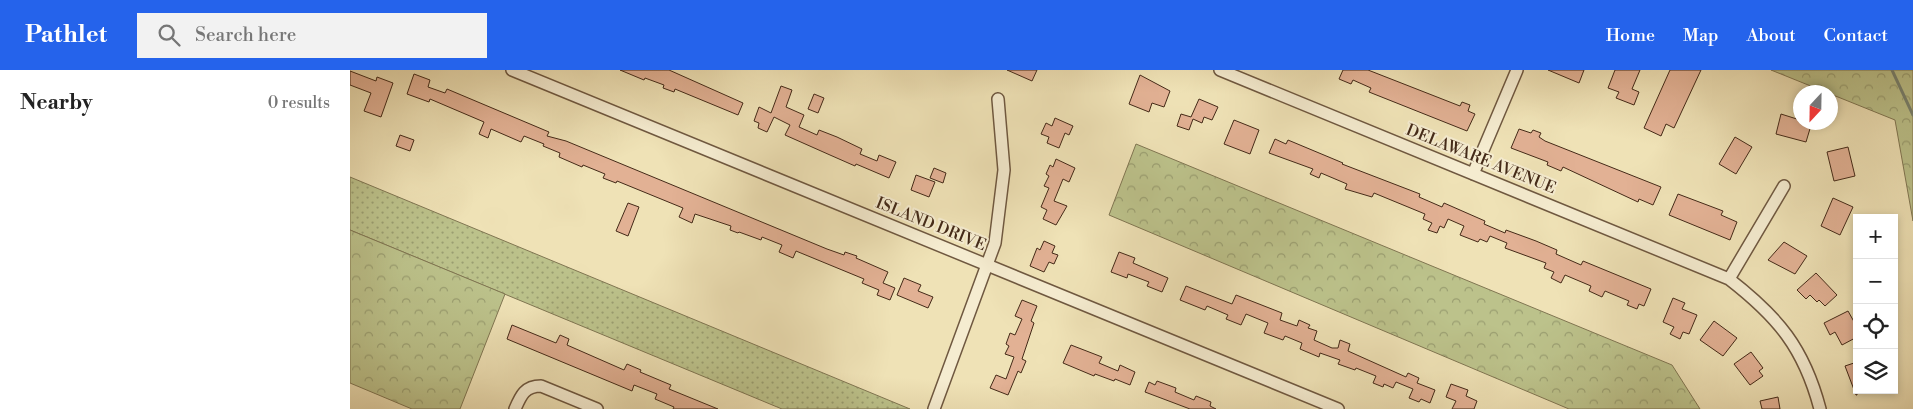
<!DOCTYPE html>
<meta charset="utf-8">
<style>
:root{--surface:#fff;--page:#f2f2f2;--text:#222;--muted:#767676;--line:#e0e0e0;--accent:#2563eb}
body{margin:0;font-family:"Libre Bodoni",serif;background:var(--page);color:var(--text)}
.controls{position:absolute;right:15px;bottom:15px;display:grid;overflow:hidden;border-radius:0px;box-shadow:0 2px 8px #0003}
.controls button{width:45px;height:45px;display:grid;place-items:center;padding:0;border:0;border-bottom:1px solid var(--line);background:var(--surface);color:var(--text);font:25px sans-serif}
.compass{position:absolute;left:1443px;top:15px;width:45px;height:45px;border-radius:50%;background:var(--surface);box-shadow:0 2px 8px #0003;rotate:202deg}
.list{margin:0;padding:0;list-style:none}
h2{display:flex;justify-content:space-between;align-items:center;height:65px;margin:0;padding:0 20px;font-size:21px}
h2 small{font-size:16px;font-weight:400;color:var(--muted)}
.icon{flex:none;width:28px;height:28px;fill:none;stroke:currentColor;stroke-width:2;stroke-linecap:round;stroke-linejoin:round}
.map{position:relative;flex:none;width:1563px;height:339px;overflow:hidden}
header{display:flex;align-items:center;gap:30px;box-sizing:border-box;height:70px;padding:0 25px;background:var(--accent);color:#fff}
header strong{font-size:24px}
nav{display:flex;gap:28px;margin-inline-start:auto;font-size:18px}
.search{width:350px;height:45px;background:var(--page);display:flex;align-items:center;gap:12px;box-sizing:border-box;padding:0 18px;border-radius:0px;color:var(--muted);font-size:19px}
main{display:flex}
aside{flex:1;background:var(--surface)}
.map>svg:first-child{display:block}
.grass{fill:url(#grass-dots);stroke:#807652}
.forest{fill:url(#forest-crowns);stroke:#807652}
.lines{fill:none;stroke-linecap:round;stroke-linejoin:round}
.stream{stroke:#788371;stroke-width:3}
.building{fill:#e2b194;stroke:#442a18}
.minor-casing{stroke:#6f5840;stroke-width:14}
.minor{stroke:#f5ecd0;stroke-width:11}
.labels{text-anchor:middle;dominant-baseline:central;stroke-width:4;stroke-linejoin:round;paint-order:stroke}
.street-label{font-size:16px;fill:#442a18;stroke:#f5ecd0}
</style>
<header>
<strong>Pathlet</strong>
<div class="search"><svg class="icon" aria-label="search" viewBox="0 0 24 24"><circle cx="10" cy="10" r="6"/><path d="M15 15l6 6"/></svg>Search here</div>
<nav><a>Home</a><a>Map</a><a>About</a><a>Contact</a></nav>
</header>
<main>
<aside>
<h2>Nearby<small>0 results</small></h2>
<ul class="list">
</ul>
</aside>
<div class="map">
<svg width="1563" height="339" viewBox="0 0 1563 339">
<defs>
<pattern id="grass-dots" width="8" height="8" patternUnits="userSpaceOnUse" patternTransform="scale(1.25)"><rect width="8" height="8" fill="#bcc28b"/><path d="M2 2h.1M6 6h.1" fill="none" stroke="#9a9e71" stroke-width="1.8" stroke-linecap="round"/></pattern>
<pattern id="forest-crowns" width="20" height="18" patternUnits="userSpaceOnUse" patternTransform="scale(1.25)"><rect width="20" height="18" fill="#bcc28b"/><path d="M2 6a3 3 0 1 1 6 0M12 15a3 3 0 1 1 6 0" fill="none" stroke="#9a9e71"/></pattern>
</defs>
<rect width="100%" height="100%" fill="#efe2b6"/>
<filter id="stains"><feTurbulence type="fractalNoise" baseFrequency=".004" numOctaves="4"/><feColorMatrix values="0 0 0 0 .2 0 0 0 0 .09 0 0 0 0 .02 0 0 0 .5 -.17"/></filter>
<radialGradient id="worn" r=".72"><stop offset=".6" stop-color="#630" stop-opacity="0"/><stop offset="1" stop-color="#630" stop-opacity=".3"/></radialGradient>
<path class="grass" d="M0,107L560,339H432L0,160Z"/>
<path class="forest" d="M1421,0H1563V151L1545,50Z
M786,74L1322,295L1350,339H1219L759,145Z
M0,160L155,224L110,339H62L0,313Z"/>
<g class="lines">
<path class="stream" d="M1542,0L1563,45"/>
</g>
<path class="building" d="M270,0H319L393,33L388,45L325,19L324,22L313,18L314,15L295,8L294,10Z
M657,0H687L682,11Z
M993,0H1018L1110,36L1112,32L1120,35L1118,41L1125,44L1117,61L1019,22L1021,18L1003,10L1001,14L989,9Z
M1198,0H1234L1229,13Z
M1265,0H1290L1282,19L1289,22L1284,35L1266,28L1269,22L1258,18Z
M1320,0H1351L1324,58L1316,54L1311,66L1294,58Z
M0,1L26,11L27,7L43,13L31,47L14,41L21,23L0,15Z
M64,4L80,10L78,17L95,23L97,19L199,62L197,66L216,71L477,179L494,185L495,182L507,186L506,188L538,202L533,213L545,218L540,230L527,225L529,220L512,213L514,209L446,181L443,188L429,182L432,175L412,167L411,170L389,162L388,163L380,160L381,156L345,144L342,153L329,147L333,138L267,111L266,113L253,108L255,104L233,95L232,97L209,87L210,83L193,76L194,74L174,66L171,72L141,59L138,68L129,64L134,52L80,29L79,32L57,24Z
M790,5L820,21L814,37L802,33L799,42L779,34Z
M431,16L442,20L436,37L454,45L449,57L467,65L469,60L487,67L512,79L510,84L527,91L529,85L546,92L539,108L506,94L505,96L480,85L435,65L440,55L424,47L417,62L408,58L409,53L404,51L409,37L421,43Z
M464,24L474,28L468,43L458,39Z
M849,29L868,37L862,50L854,47L852,53L843,49L839,60L827,56L831,44L841,47Z
M1431,44L1450,50V52H1462L1456,72L1426,64Z
M705,48L723,56L719,65L715,63L709,78L697,73L699,67L691,64L696,53L702,56Z
M884,50L909,60L900,84L874,74Z
M1169,59L1181,63L1183,60L1191,63L1189,67L1195,71L1311,117L1303,135L1289,129L1288,132L1213,97L1211,101L1197,95L1198,92L1161,78Z
M50,65L64,70L60,81L46,76Z
M1385,67L1402,77L1386,104L1369,94Z
M925,69L936,74L938,70L993,93L992,94L1070,124L1069,127L1092,137L1094,133L1135,151L1134,154L1155,163L1156,160L1186,171L1207,180L1206,184L1231,195L1233,191L1301,219L1294,236L1289,234L1287,239L1277,235L1279,231L1255,221L1252,227L1239,221L1241,216L1215,205L1211,213L1201,208L1204,202L1194,198L1196,193L1155,178L1157,173L1140,166L1137,172L1130,169L1128,172L1110,165L1114,156L1098,149L1094,158L1090,156L1087,163L1078,160L1082,153L1073,149L1075,144L1024,123L1022,127L995,119L997,114L971,103L969,108L960,104L963,99L919,83Z
M1498,77L1505,106L1484,111L1477,82Z
M706,89L725,98L719,112L713,109L704,131L717,136L706,155L693,149L697,140L691,137L699,118L694,116L699,106L696,104L700,95L703,97Z
M584,98L596,103L593,113L580,108Z
M566,105L585,112L579,127L561,120Z
M1328,124L1373,141L1371,145L1387,152L1380,170L1319,145Z
M1483,128L1503,137L1490,165L1471,156Z
M278,133L289,137L278,166L266,161Z
M694,171L705,176L702,183L708,185L704,194L699,192L694,202L680,196L687,178L690,180Z
M1434,172L1457,186L1445,204L1418,190Z
M769,182L785,188L783,193L818,208L812,222L797,216L799,212L778,204L777,208L761,202Z
M1466,203L1487,225L1475,236L1469,230L1467,232L1460,225L1456,229L1447,220Z
M554,208L571,215L568,221L583,227L578,238L547,225Z
M836,216L882,234L886,225L932,243L930,250L947,256L949,250L960,255L958,258L967,261L964,270L982,278H988L990,270L1000,274L998,281L1056,307L1058,303L1069,308L1067,313L1085,320L1080,333L1071,329L1069,332L1059,328L1063,319L1046,312L1043,318L1034,314L1033,317L1023,313L1026,306L1006,298L1005,300L988,294L990,290L970,283L969,287L950,279L952,273L935,266L933,270L914,263L918,253L896,244L891,255L876,249L878,245L857,236L855,240L830,230Z
M1323,228L1335,233L1332,239L1347,245L1339,264L1333,262L1330,269L1320,264L1324,257L1313,252Z
M672,230L687,236L681,251L684,253L672,289L676,291L671,303L668,301L658,325L640,318L646,305L656,309L664,287L655,284L659,276L656,274L660,263L665,265L672,249L665,246Z
M1498,241L1507,257V267L1492,275L1485,262L1480,265L1474,253Z
M1364,251L1387,268L1373,286L1350,270Z
M162,255L206,273L210,265L219,269L217,275L274,300L277,294L291,300L290,302L321,315L319,319L368,339H323L324,337L305,329L307,324L284,315L282,321L157,269Z
M721,275L752,287L749,293L768,301L770,295L785,302L780,315L765,309L764,311L745,304L744,306L713,293Z
M1401,282L1413,298L1409,301L1413,306L1400,315L1384,294Z
M1507,292V325H1506L1495,296Z
M807,311L826,318L825,322L844,330L846,326L861,332L860,336L866,339H840L795,322L799,312L805,315Z
M1101,314L1118,320L1116,326L1127,331L1124,339H1102L1106,331L1096,327Z
M1428,327L1430,339H1412L1410,331Z"/>
<g class="lines">
<g class="minor-casing">
<path id="minor" d="M162,0L988,339
M870,0L1379,209C1428,247 1454,278 1470,339
M1123,104L1167,0
M1379,209L1434,116
M165,339C171,325 175,316 191,316L247,339
M584,339L645,173L654,100L648,29"/>
</g>
<use href="#minor" class="minor"/>
</g>
<g class="labels">
<g class="street-label">
<text transform="translate(1131 89) rotate(22)">DELAWARE AVENUE</text>
<text transform="translate(581 154) rotate(22)">ISLAND DRIVE</text>
</g>
</g>
<rect width="100%" height="100%" filter="url(#stains)"/>
<rect width="100%" height="100%" fill="url(#worn)"/>
</svg>
<div class="controls">
<button>+</button>
<button>−</button>
<button><svg class="icon" aria-label="locate" viewBox="0 0 24 24"><circle cx="12" cy="12" r="6"/><path d="M12 2v4M12 18v4M2 12h4M18 12h4"/></svg></button>
<button><svg class="icon" aria-label="layers" viewBox="0 0 24 24"><path d="M12 4l9 5-9 5-9-5zM3 14l9 5 9-5"/></svg></button>
</div>
<svg class="compass" viewBox="-18 -18 36 36"><path d="M0-13l5 13h-10z" fill="#e53935"/><path d="M0 13l5-13h-10z" fill="#767676"/></svg>
</div>
</main>
